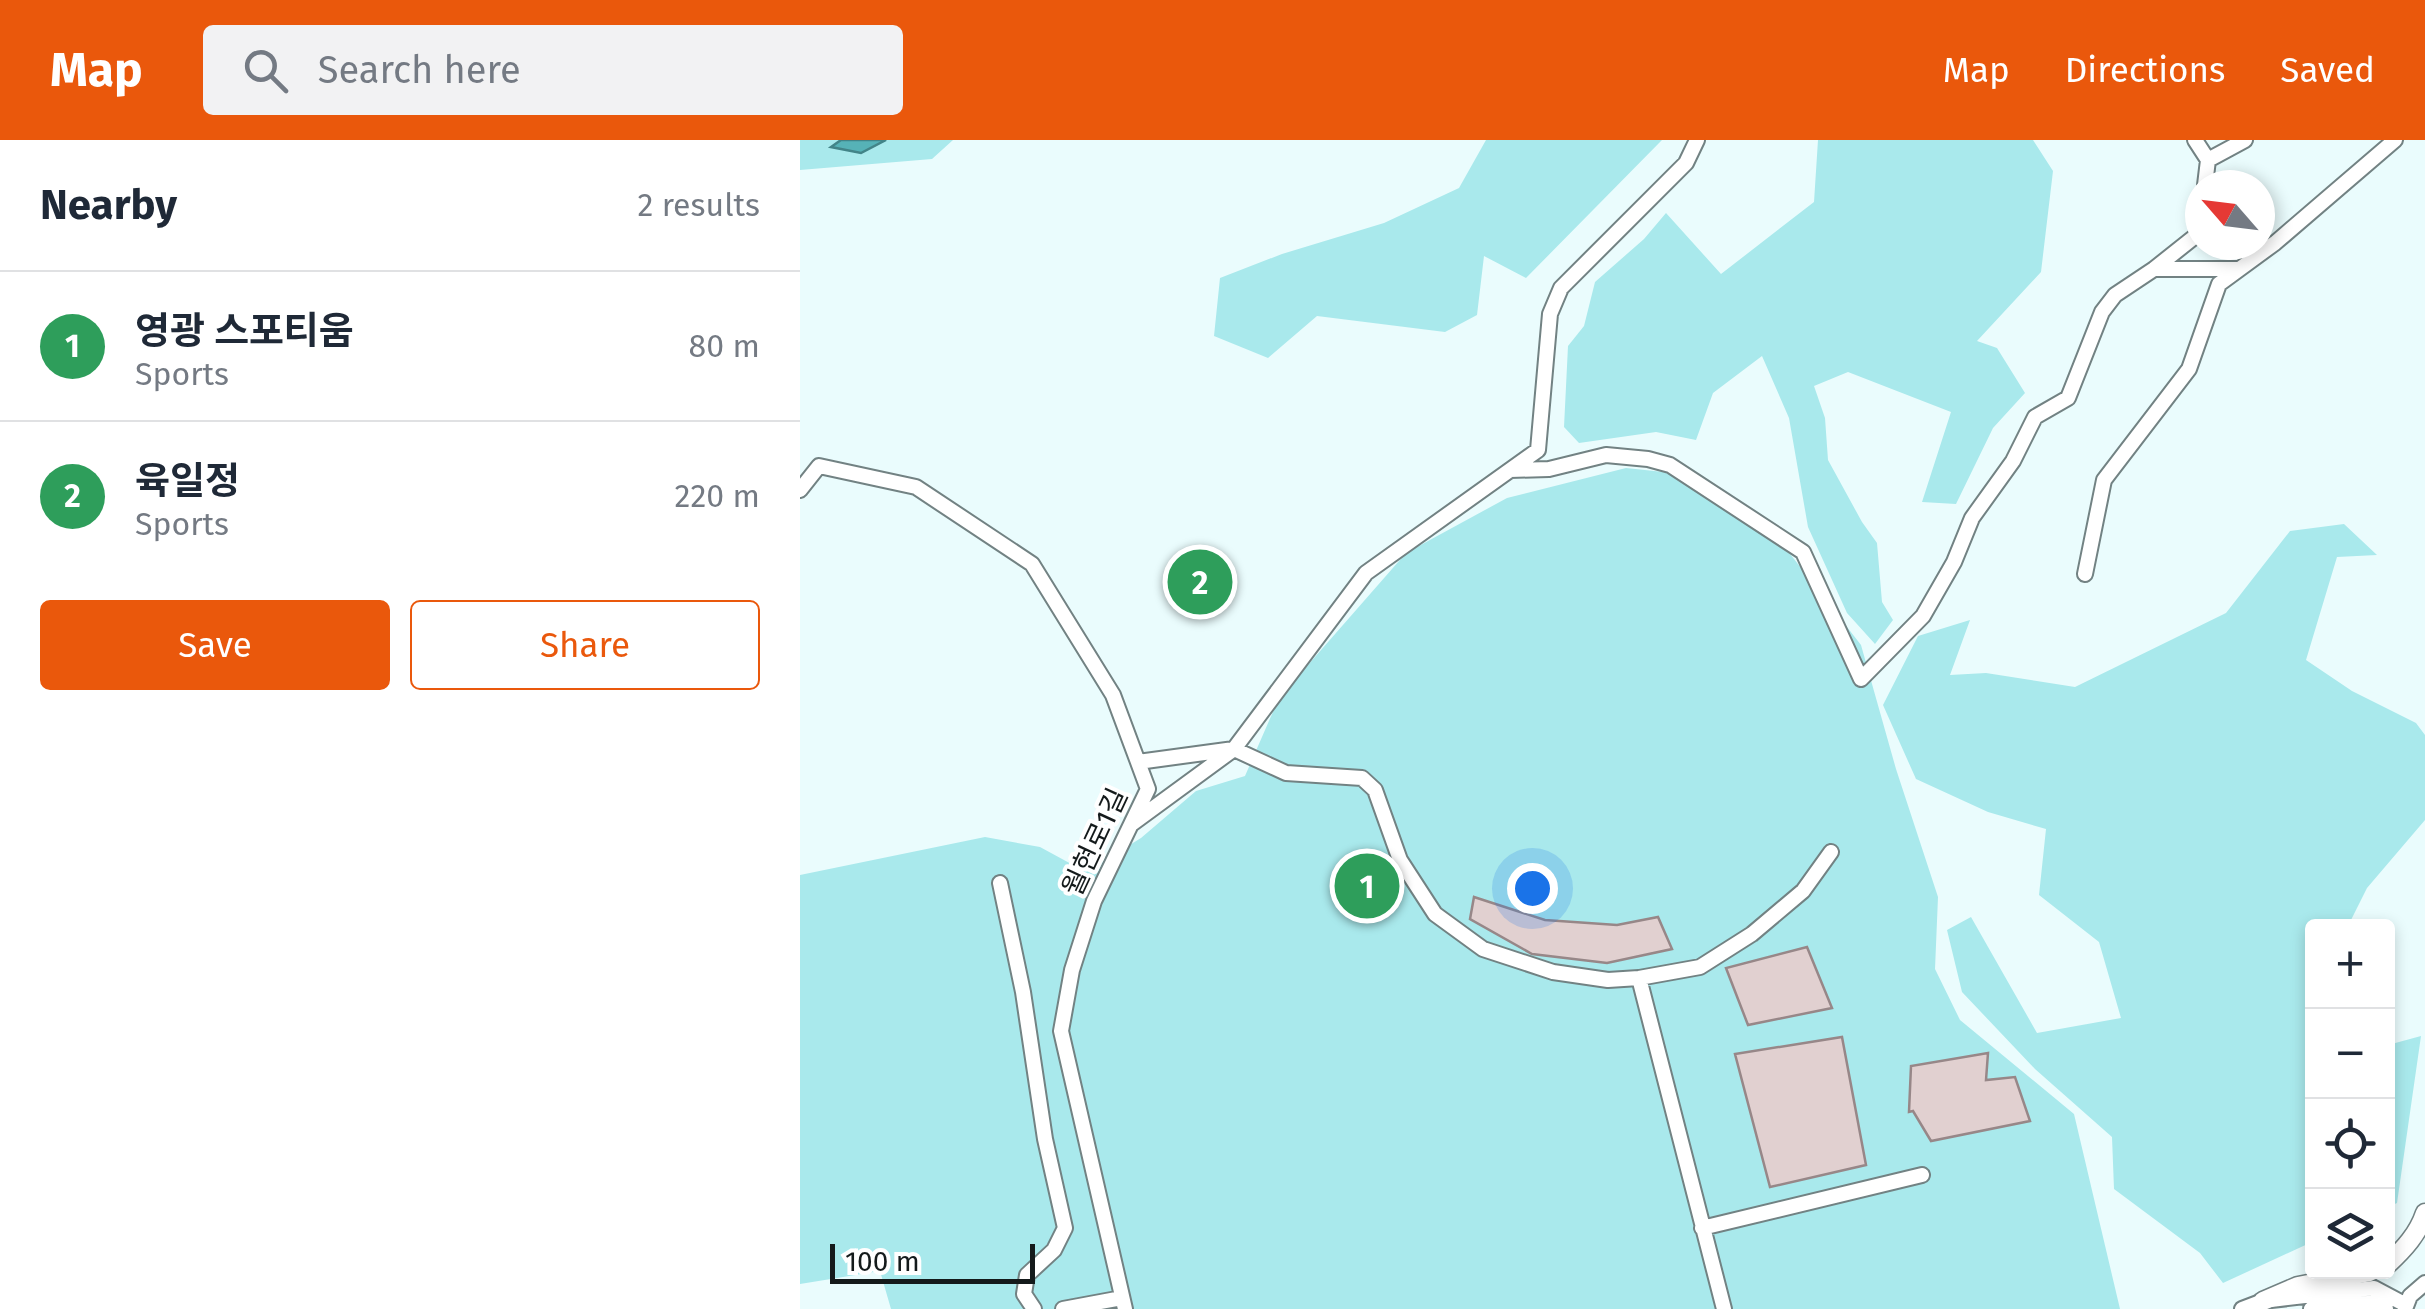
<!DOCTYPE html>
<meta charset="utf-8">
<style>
:root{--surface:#fff;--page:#f2f2f3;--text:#1f2937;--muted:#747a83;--line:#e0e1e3;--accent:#ea580c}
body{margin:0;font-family:"Fira Sans","Noto Sans KR",sans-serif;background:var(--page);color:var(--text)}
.controls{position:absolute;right:30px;bottom:30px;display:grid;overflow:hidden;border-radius:10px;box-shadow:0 5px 15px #0003}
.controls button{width:90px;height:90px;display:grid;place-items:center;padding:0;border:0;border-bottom:2px solid var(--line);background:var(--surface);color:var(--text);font:50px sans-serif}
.compass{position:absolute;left:1385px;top:30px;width:90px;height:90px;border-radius:50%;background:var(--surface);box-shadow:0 5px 15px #0003;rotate:298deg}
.scale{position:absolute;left:30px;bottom:25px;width:205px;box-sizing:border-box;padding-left:10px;border:5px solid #141a1b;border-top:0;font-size:28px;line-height:35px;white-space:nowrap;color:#141a1b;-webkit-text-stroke:8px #fff;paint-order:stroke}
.you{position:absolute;left:732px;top:748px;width:35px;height:35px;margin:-25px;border:8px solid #fff;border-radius:50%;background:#1a73e8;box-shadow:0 0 0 15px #1a73e833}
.badge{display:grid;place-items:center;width:65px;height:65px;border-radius:50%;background:var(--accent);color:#fff;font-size:32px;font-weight:700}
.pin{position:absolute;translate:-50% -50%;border:5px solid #fff;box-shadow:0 2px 10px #0006}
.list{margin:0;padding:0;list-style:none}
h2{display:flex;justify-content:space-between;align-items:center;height:130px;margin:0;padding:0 40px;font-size:42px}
h2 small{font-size:32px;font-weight:400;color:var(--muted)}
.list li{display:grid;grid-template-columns:65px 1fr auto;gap:30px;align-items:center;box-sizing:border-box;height:150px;padding:0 40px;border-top:2px solid var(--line)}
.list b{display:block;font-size:38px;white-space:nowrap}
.list p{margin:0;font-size:32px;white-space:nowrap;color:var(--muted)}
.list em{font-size:32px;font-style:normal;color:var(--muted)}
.actions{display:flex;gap:20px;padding:30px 40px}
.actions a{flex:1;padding:22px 0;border:2px solid var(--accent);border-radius:10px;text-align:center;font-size:35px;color:var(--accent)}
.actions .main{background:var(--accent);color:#fff}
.icon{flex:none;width:55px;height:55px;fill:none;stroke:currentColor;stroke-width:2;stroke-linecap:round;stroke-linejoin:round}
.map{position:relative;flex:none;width:1625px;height:1169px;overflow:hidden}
header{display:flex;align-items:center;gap:60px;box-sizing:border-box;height:140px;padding:0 50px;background:var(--accent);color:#fff}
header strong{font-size:48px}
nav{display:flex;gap:55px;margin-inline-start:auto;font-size:35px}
.search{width:700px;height:90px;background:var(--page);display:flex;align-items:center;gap:25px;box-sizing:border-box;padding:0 35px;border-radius:10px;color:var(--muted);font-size:38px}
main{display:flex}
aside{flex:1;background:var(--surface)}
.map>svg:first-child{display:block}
.green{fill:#a9e9ec}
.water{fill:#56b2b7;stroke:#428488;stroke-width:2.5}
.building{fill:#e1d0d0;stroke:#978788;stroke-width:2.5}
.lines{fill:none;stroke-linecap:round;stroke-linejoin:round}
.minor-casing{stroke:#728283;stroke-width:18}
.major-casing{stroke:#728283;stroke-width:21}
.minor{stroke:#fff;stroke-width:14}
.major{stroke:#fff;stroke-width:18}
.labels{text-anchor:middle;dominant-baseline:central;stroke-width:8;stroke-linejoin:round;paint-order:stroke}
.street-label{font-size:28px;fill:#141a1b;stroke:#fff}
</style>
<header>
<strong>Map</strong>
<div class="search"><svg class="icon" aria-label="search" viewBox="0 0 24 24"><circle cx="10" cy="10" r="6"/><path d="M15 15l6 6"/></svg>Search here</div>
<nav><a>Map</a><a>Directions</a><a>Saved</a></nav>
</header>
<main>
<aside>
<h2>Nearby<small>2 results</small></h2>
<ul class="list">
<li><span class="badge" style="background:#2e9e5b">1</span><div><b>영광 스포티움</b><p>Sports</p></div><em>80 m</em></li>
<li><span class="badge" style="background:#2e9e5b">2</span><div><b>육일정</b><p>Sports</p></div><em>220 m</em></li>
</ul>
<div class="actions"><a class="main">Save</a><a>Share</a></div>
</aside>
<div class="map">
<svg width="1625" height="1169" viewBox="0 0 1625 1169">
<rect width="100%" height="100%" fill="#eafcfd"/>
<path class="green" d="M0,0H153L132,19L0,30Z
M686,0H862L726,138L684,116L677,175L645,192L517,176L468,218L414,196L420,138L482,114L584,83L659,48Z
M1018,0H1233L1253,31L1241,132L1177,201L1197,208L1225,253L1193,288L1156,364L1122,362L1151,272L1048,232L1014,246L1025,278L1028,320L1062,382L1077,403L1082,462L1093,480L1075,504L1047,473L1008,387L989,278L962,216L913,253L896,300L856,292L779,303L764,287L768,206L784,186L795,142L844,99L866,73L921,134L1014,62Z
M826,328L873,333L935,369L987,410L1061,505L1096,629L1138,757L1135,829L1160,880L1274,974L1320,1169H91L80,1131L0,1144V735L185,697L240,707L286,732L341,698L396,651L445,636L479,558L606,413L707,358Z
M1544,384L1577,415L1537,417L1506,520L1552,551L1616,583L1625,595V680L1567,748L1548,786H1512V1102L1423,1143L1400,1113L1314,1049L1312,997L1235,929L1162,852L1147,790L1171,777L1237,893L1321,878L1299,802L1239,755L1246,689L1188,672L1116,639L1083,565L1118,496L1170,480L1150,535L1186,533L1275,547L1426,473L1490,391Z
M1621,896L1597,1063L1588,1067V905Z"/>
<path class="water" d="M41,0H86L61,13L31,7Z"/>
<path class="building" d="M674,757L745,780L817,785L858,777L872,809L807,823L732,814L670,779Z
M1007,807L1032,868L948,885L926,828Z
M1042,897L1066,1025L970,1047L935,914Z
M1188,913L1186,940L1215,937L1230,981L1131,1001L1113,971L1109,972L1111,926Z"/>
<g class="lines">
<g class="minor-casing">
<path id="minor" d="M1395,0L1408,20
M1405,45L1408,20L1445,0
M1355,129H1438
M710,330L749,329L806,315L848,319L870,325L1003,412L1061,539L1123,476L1154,422L1172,378L1213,321L1235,277L1268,258L1302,172L1315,155L1354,129L1398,94L1400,77
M0,350L19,326L116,347L232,424L313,555L348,649L294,761L272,830L261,891L325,1169
M1285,434L1304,340L1389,229L1419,144L1475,103L1595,0
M338,622L434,609L486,633L562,638L575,650L600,720L635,774L683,809L753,832L808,840L839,838L900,827L952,794L1003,751L1031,712
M333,683L434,609L566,433L738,310L750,174L761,148L886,23L897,0
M200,743L223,852L245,999L265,1088L254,1110L227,1135L224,1154L234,1169
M839,838L924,1169
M902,1088L1122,1035
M263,1169L322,1158
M1442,1169L1463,1161L1574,1148L1606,1165
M1511,1169L1577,1162L1586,1169
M1605,1169L1610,1156L1625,1143"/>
</g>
<g class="major-casing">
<path id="major" d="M1588,1124C1604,1109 1618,1094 1625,1073
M1463,1161L1498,1146L1570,1132"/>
</g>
<use href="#minor" class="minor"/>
<use href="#major" class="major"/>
</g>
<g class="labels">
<g class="street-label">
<text transform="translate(295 702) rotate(-65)">월현로1길</text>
</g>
</g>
</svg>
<div class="controls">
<button>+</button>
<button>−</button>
<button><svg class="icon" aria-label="locate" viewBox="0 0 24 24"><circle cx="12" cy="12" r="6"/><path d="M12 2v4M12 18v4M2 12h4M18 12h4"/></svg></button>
<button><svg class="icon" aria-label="layers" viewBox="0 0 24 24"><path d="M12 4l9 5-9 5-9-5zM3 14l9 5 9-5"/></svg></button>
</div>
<svg class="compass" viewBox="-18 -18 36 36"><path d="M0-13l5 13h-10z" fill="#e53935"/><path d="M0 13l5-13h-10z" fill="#747a83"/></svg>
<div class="scale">100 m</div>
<div class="you"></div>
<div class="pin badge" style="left:567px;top:746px;background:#2e9e5b">1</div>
<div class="pin badge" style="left:400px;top:442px;background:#2e9e5b">2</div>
</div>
</main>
